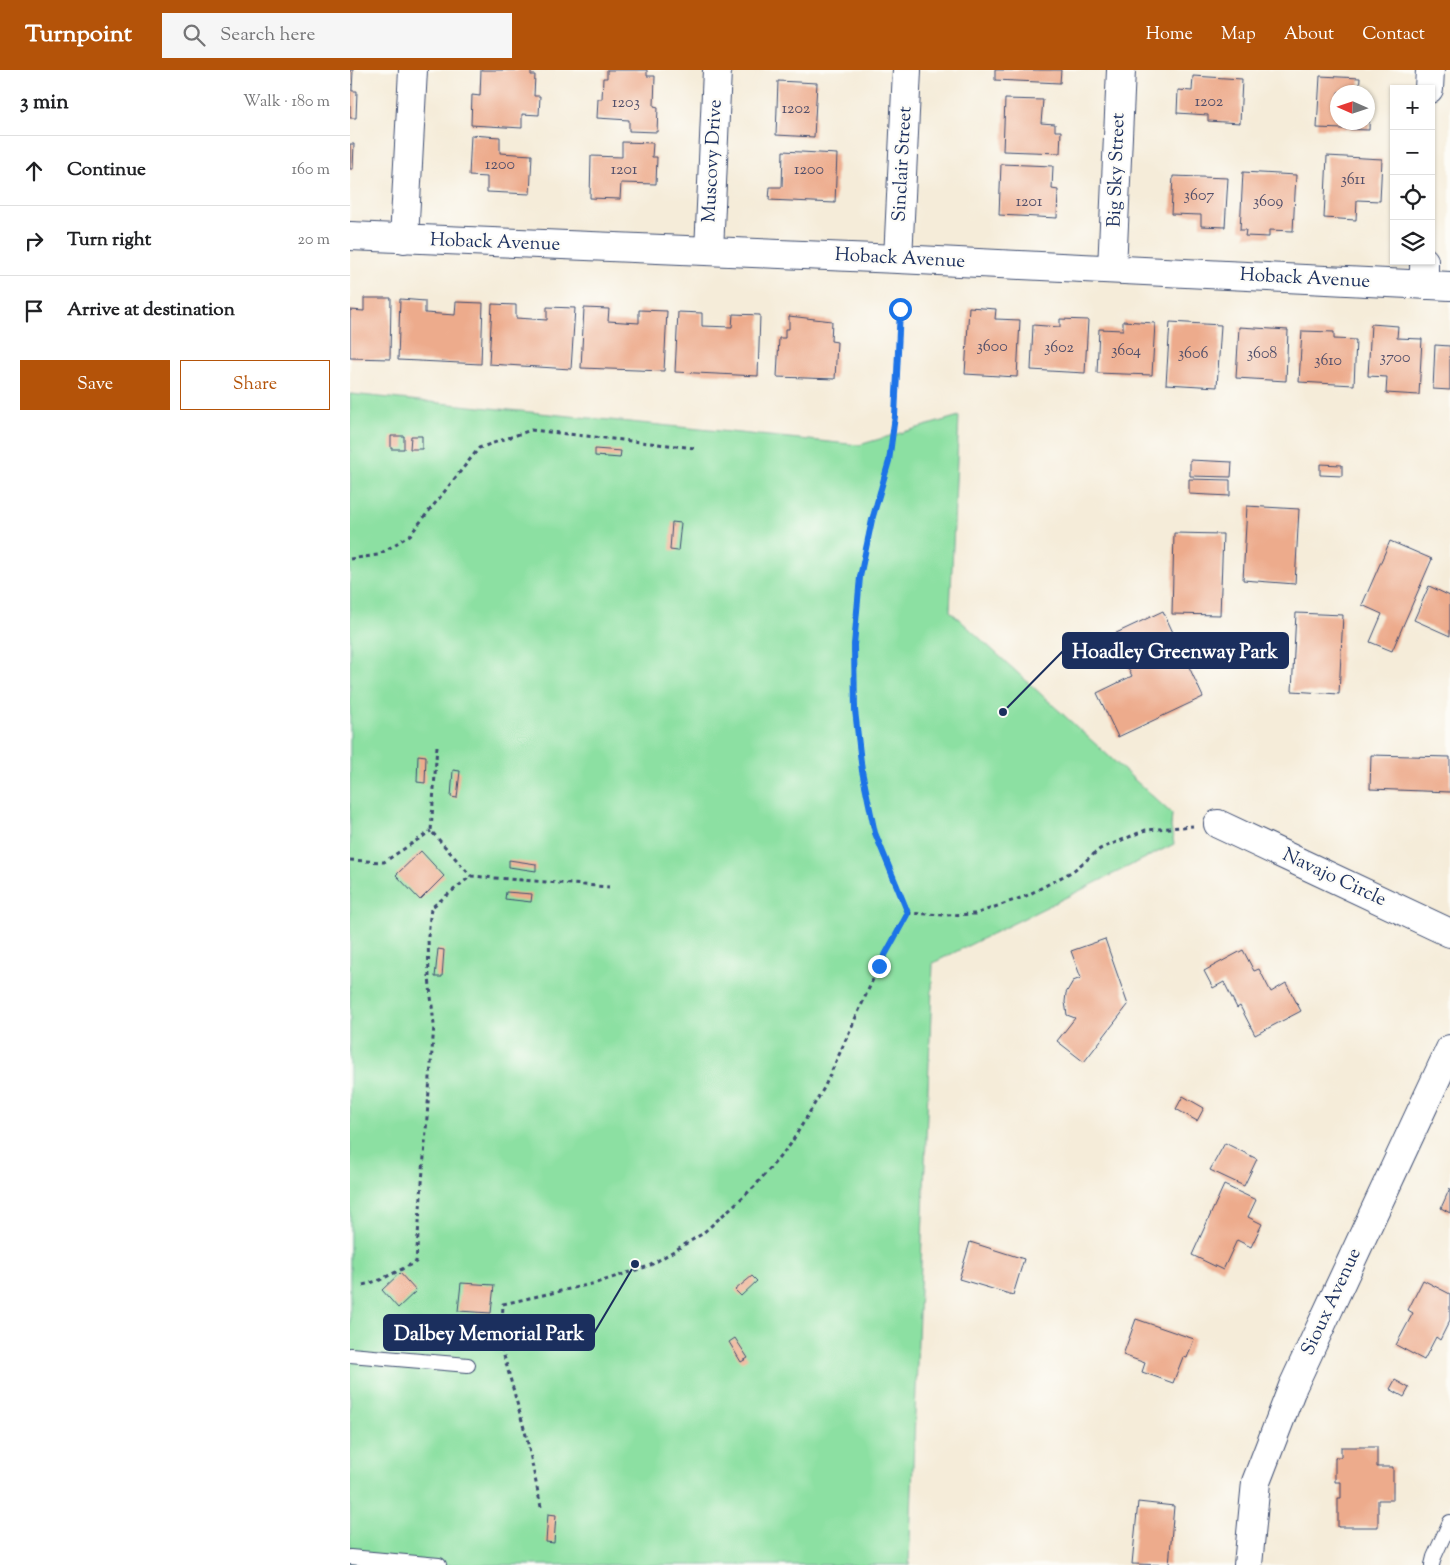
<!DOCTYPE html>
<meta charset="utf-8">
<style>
:root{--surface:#fff;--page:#f6f6f6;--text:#202124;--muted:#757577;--line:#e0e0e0;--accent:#b45309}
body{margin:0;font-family:"Sorts Mill Goudy",serif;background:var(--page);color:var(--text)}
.controls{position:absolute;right:15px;top:15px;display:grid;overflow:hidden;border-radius:0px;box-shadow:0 1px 4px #0004}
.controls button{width:45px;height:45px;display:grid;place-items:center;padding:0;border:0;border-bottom:1px solid var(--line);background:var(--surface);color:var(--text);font:25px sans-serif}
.compass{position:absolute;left:980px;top:15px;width:45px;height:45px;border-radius:50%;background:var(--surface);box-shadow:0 1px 4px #0004;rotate:273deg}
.stop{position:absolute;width:15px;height:15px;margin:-11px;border:4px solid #1a73e8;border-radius:50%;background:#fff}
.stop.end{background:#1a73e8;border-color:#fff;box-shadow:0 1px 5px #0008}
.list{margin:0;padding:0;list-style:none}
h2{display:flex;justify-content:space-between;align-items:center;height:65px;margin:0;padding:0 20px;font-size:21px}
h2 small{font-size:16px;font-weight:400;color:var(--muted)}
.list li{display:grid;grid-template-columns:32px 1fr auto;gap:15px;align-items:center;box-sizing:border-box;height:70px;padding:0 20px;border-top:1px solid var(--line)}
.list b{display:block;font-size:19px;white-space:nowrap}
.list em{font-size:16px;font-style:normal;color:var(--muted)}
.actions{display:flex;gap:10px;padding:15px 20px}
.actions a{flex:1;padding:11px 0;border:1px solid var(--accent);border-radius:0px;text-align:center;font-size:18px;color:var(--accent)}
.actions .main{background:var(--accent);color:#fff}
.icon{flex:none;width:28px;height:28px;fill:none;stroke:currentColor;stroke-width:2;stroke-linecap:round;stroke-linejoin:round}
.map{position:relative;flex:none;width:1100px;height:1495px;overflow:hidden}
header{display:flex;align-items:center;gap:30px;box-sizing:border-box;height:70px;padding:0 25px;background:var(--accent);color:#fff}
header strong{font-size:24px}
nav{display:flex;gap:28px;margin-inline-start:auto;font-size:18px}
.search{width:350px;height:45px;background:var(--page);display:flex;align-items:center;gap:12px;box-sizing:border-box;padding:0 18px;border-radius:0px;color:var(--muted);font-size:19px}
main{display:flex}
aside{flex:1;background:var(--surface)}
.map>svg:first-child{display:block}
.green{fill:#8ce0a2;stroke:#548880}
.building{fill:#edab8c}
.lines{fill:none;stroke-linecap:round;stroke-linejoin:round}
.lane-casing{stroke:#3c4b70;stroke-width:16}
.street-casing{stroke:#3c4b70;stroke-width:30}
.path{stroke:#3c4b70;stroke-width:3;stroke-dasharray:4 4;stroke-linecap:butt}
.lane{stroke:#fff;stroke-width:14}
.street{stroke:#fff;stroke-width:28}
.route{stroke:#1a73e8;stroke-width:6}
.labels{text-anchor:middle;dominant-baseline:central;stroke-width:4.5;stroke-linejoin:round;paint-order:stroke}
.number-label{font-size:16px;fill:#504e6a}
.street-label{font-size:19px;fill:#1b2f5e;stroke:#fdfcf7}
.leader{fill:none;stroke:#1b2f5e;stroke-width:2}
.callout-dot{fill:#1b2f5e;stroke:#fdfcf7;stroke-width:2}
.callout{fill:#1b2f5e;stroke:#1b2f5e;stroke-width:2}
.callout-label{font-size:20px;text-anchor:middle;font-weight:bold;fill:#fff}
</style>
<header>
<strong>Turnpoint</strong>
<div class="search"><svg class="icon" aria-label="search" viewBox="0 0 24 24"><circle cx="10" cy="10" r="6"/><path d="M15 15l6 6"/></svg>Search here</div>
<nav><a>Home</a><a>Map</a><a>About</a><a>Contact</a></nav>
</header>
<main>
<aside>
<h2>3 min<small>Walk · 180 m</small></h2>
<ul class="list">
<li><svg class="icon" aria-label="ahead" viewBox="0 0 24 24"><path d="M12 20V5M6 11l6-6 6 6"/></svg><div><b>Continue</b></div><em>160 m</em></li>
<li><svg class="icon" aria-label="right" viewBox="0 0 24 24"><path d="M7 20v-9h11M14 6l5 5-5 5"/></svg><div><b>Turn right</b></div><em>20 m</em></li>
<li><svg class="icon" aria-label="arrive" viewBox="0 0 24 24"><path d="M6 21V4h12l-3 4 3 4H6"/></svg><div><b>Arrive at destination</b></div></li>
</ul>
<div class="actions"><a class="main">Save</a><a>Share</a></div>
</aside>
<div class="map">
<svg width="1100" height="1495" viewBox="0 0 1100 1495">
<rect width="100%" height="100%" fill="#fdfcf7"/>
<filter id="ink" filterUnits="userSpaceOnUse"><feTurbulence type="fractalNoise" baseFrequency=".02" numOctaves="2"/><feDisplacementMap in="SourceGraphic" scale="10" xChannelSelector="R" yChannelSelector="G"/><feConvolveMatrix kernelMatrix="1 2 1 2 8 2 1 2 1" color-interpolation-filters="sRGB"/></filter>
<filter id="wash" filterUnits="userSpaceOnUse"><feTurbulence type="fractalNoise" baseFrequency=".0096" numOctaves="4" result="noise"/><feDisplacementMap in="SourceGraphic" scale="20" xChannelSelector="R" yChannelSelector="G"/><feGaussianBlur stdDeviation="1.12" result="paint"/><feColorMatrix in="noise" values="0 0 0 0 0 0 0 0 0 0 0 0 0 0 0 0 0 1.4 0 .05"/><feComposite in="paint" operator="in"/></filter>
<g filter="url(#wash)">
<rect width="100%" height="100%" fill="#f5ecd9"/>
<path class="green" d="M0,324L509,375L609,346L600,541L822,744L821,757L824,774L583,893L559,1495H0Z"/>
<g id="blocks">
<path class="building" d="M0,0H3L2,21H7L6,48H0Z
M131,0H181V5H185L184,26H190L189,45L172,44V58L121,55L122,25L130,26Z
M257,0H297V6H305L304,36L308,37L307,62L279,61V50L247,48L248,29H252L253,8H257Z
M645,0H711L710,13L645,10Z
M843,6L892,9L890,53L858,51V45L827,43L828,20L842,21Z
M970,6L1010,8L1009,22H988V52H1018V30H1020L1019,60L967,58Z
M428,11L467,13L464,67L426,65Z
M655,29L693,30L691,53L705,54V61H711L710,83L653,81Z
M121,65L150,67V83L182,85L180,124L137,122V107L119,106Z
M272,72L303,73L302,87H307L306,114L271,113L270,129L240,128L241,86L272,87Z
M0,74H4L3,99H0Z
M433,81L487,84L485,133L419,130L420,117H432Z
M977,86L1032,89L1030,131L1007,130L1006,150L974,148Z
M651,94L703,96L702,119L708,120L707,148L649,145Z
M893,102L946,105L943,161L919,160V167L895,166L896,160H890Z
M823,106L878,108L875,157L851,156V145L821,144Z
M14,228H41L40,289L0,288V240L14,241Z
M50,229L75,231V243L105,245L106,232L133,233L131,294L48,290Z
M142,234L166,235V248L197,250V237L225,238L221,299L139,294Z
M619,237L646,239L645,249L670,250L667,307L615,304Z
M234,238L259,239L258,251L289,253V240L317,241L314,301L231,298Z
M328,242L352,243V256L382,257L383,244L410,245L408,306L325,302Z
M439,246L482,251L481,271L487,272L485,309L427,307L429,268H435V259H439Z
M710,249L738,250L735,303L681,300L683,255L710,257Z
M773,251L805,253L802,305L747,303L749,259L773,260Z
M820,252L871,255L867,317L816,314Z
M1021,254L1048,256L1047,268L1072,269L1069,325L1036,323L1037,307L1018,306Z
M889,257L938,260L936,311L886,308Z
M952,261L984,262V269L1006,270L1004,315L949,312Z
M1085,275L1100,276V320L1083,319Z
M41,366H54V379H41Z
M61,366H72V379H60Z
M245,379L271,381L270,388L245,386Z
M840,390L882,392L881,407L840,406Z
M970,394L992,395V406L970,405Z
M839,409L880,410V426L839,424Z
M897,436L949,439L945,514L893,510Z
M322,452L331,453L328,481L320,480Z
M824,463L873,464L870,545L822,544Z
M1040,471L1082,489L1042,581L1020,572L1032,544L1012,535Z
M1079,516L1100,526V566L1064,550Z
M813,541L853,627L768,667L747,623L782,606L762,565Z
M946,543L993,545L989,624L942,621Z
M68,685L76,686L75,713L67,712Z
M1021,685L1100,687V722L1020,719Z
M103,700L110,701L107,728L101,727Z
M71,781L94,806L70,830L46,805Z
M159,790L186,794V801L159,797Z
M156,822L182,824L181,832L155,829Z
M755,869L778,935L734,992L707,971L725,948L717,945L715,932L716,923L723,911L731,908L721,881Z
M88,879L94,880L92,907H85Z
M893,880L904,901L909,899L921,922L936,913L951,941L905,965L890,936L887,938L874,912L863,918L854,901Z
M833,1026L854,1038L847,1051L826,1039Z
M875,1073L907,1089L894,1116L860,1100Z
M874,1115L906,1130L898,1147L912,1154L901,1177L887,1170L873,1200L842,1185Z
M1100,1118V1143L1091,1138Z
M620,1172L674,1189L663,1225L609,1209Z
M50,1203L66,1221L48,1238L32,1220Z
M402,1206L407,1211L391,1226L385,1220Z
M1073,1210L1100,1224V1250L1090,1270L1086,1267L1074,1290L1046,1275L1063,1243L1058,1240Z
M111,1213L144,1215L141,1243L108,1241Z
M786,1249L844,1269L837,1288L833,1287L823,1313L792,1302L795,1293L773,1285Z
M385,1268L398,1288L391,1292L379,1272Z
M1045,1310L1059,1318L1054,1327L1040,1319Z
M991,1377H1027V1397H1043V1430H1028V1457H988V1428H991V1412H985V1387H991Z
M788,1432L824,1436L819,1495L782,1494Z
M198,1444L206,1445L204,1473L196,1472Z"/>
</g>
</g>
<g filter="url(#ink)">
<use href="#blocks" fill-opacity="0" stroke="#3c4b70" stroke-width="1"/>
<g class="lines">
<g class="lane-casing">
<path id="lane" d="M0,1285L118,1295
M0,1487L89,1495
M1082,1495L1084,1487L1100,1452"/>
</g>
<g class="street-casing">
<path id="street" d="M1079,19L1080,0
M0,166L548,189L1100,216
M54,169L63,0
M359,181L367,0
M548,189L557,0
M762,199L771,0
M1074,215V191
M868,754L1100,863
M898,1495L906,1412L943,1316L1100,979"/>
</g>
<path class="path" d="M550,239L545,347L539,391L522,449L510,507L504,575L505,640L512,701L525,763L558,843L594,845L625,844L676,826L723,801L750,779L796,760L843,756
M0,489L28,485L60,465L129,378L181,360L345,378
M87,676L81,761L121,806
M0,790L34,792L81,761
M13,1215L30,1210L66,1192L84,955L79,907L78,866L81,838L121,806L259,817
M191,1437L177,1369L151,1275L153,1234L246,1213L299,1196L352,1164L404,1117L440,1075L474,1018L529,896L558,843"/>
<use href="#lane" class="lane"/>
<use href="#street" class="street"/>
</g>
</g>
<g class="lines" filter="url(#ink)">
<path class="route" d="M529,896L558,843L525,763L512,701L505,640L504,575L510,507L522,450L539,391L545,346L550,239"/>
</g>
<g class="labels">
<g class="number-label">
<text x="859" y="32">1202</text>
<text x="276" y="33">1203</text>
<text x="446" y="39">1202</text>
<text x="150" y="95">1200</text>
<text x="274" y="100">1201</text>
<text x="459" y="100">1200</text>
<text x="1003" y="110">3611</text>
<text x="849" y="126">3607</text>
<text x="679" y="132">1201</text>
<text x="918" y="132">3609</text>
<text x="642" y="277">3600</text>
<text x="709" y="278">3602</text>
<text x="776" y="281">3604</text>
<text x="843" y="284">3606</text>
<text x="912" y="284">3608</text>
<text x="1045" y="288">3700</text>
<text x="978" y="291">3610</text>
</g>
<g class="street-label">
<text transform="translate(363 91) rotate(-87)">Muscovy Drive</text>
<text transform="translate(553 94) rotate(-87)">Sinclair Street</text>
<text transform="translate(767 100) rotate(-88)">Big Sky Street</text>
<text transform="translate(145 173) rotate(2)">Hoback Avenue</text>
<text transform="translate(550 189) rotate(3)">Hoback Avenue</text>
<text transform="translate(955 209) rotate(3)">Hoback Avenue</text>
<text transform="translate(984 808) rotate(25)">Navajo Circle</text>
<text transform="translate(982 1232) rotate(-65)">Sioux Avenue</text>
</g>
</g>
<path class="leader" d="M653 642L713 581M285 1194L244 1263"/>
<g class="callout-dot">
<circle cx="653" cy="642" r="5"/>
<circle cx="285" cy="1194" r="5"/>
</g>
<g class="callout">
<rect x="713" y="563" width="225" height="35" rx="5"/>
<rect x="34" y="1245" width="210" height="35" rx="5"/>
</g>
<g class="callout-label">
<text x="825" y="588">Hoadley Greenway Park</text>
<text x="139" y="1270">Dalbey Memorial Park</text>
</g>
</svg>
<div class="controls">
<button>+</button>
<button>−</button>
<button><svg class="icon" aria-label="locate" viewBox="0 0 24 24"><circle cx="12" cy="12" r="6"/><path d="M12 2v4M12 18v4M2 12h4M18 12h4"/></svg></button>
<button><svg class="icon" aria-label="layers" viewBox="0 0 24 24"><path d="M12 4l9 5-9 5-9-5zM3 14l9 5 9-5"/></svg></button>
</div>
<svg class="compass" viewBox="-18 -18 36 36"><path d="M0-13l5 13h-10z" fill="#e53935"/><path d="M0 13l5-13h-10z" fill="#757577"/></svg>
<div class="stop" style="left:550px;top:239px"></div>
<div class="stop end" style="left:529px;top:896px"></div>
</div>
</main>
